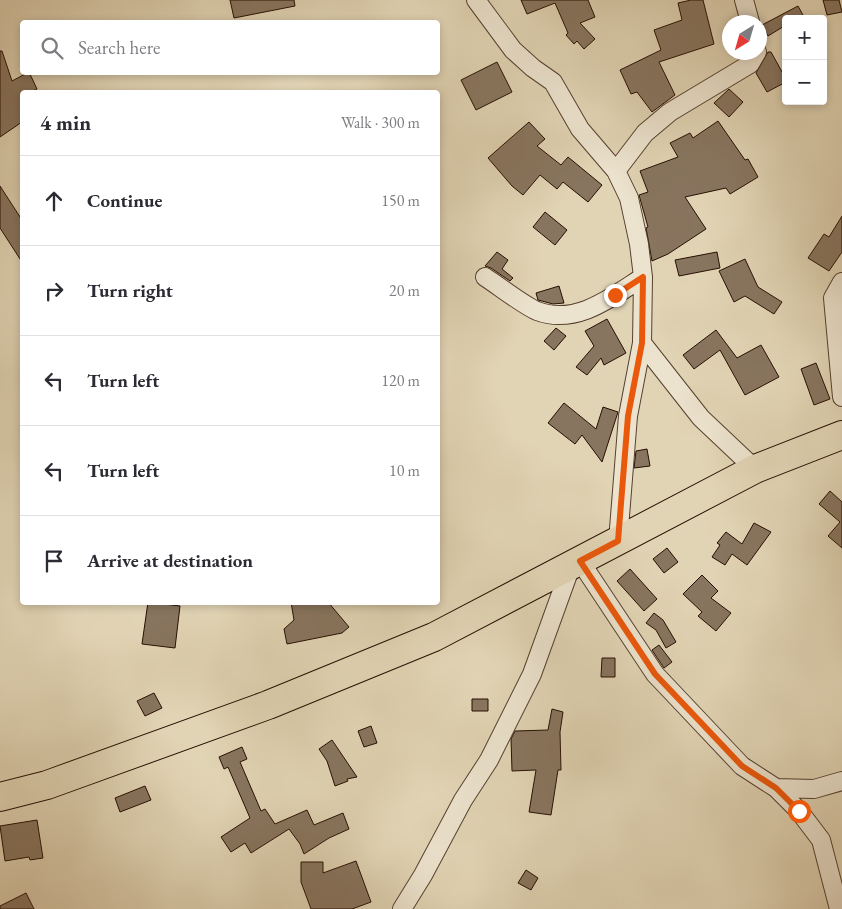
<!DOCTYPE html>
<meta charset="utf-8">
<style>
:root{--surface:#fff;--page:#f7f7f7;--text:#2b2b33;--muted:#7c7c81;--line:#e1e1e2}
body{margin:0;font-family:"EB Garamond",serif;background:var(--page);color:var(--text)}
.controls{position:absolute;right:15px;top:15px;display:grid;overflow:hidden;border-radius:5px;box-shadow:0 2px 8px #0003}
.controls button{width:45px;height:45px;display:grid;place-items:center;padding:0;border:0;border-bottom:1px solid var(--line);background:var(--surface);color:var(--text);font:25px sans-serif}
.compass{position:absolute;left:722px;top:15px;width:45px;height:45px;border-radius:50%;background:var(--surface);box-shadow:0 2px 8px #0003;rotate:217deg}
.stop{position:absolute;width:15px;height:15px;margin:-11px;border:4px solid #ea580c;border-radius:50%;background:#fff}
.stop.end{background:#ea580c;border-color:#fff;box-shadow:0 1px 5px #0008}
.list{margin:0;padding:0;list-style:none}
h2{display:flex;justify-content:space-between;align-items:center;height:65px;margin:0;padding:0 20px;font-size:21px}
h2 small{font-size:16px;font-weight:400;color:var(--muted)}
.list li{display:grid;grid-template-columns:32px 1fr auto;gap:15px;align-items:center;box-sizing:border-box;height:90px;padding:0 20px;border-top:1px solid var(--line)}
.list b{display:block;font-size:19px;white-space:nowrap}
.list em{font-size:16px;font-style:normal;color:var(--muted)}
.icon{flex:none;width:28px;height:28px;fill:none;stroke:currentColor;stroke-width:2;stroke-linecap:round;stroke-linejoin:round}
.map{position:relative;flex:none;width:842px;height:909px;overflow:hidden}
.search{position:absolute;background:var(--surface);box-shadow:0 2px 8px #0003;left:20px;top:20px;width:420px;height:55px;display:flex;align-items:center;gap:12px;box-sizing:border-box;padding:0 18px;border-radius:5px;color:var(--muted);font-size:19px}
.panel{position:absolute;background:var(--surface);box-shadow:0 2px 8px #0003;left:20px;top:90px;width:420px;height:515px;border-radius:5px}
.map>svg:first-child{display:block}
.building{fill:#88755f;stroke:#270f03}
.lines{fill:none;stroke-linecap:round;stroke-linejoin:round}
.minor-casing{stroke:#56402f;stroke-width:20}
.primary-casing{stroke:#270f03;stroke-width:30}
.minor{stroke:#ece3ce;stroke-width:18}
.primary{stroke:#e1d4b4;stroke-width:28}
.route{stroke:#ea580c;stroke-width:6}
</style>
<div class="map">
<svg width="842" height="909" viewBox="0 0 842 909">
<rect width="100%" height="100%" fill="#e1d4b4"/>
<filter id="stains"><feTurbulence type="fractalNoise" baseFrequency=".004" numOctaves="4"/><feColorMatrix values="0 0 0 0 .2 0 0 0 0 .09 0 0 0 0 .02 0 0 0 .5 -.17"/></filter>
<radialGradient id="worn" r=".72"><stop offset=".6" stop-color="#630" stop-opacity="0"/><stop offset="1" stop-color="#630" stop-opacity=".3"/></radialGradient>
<path class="building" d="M230,0H294L295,6L234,18Z
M521,0H588L595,17L580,23L595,39L584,49L577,41L574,44L566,35L568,33L555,3L527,14Z
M691,0H703L714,44L659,62L675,95L652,112L637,92L631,94L620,70L661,50L654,30L682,20L678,3Z
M823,0H839L842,12L827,15Z
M798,6L803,15L797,19H786V25L768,36L762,25Z
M0,51H2L12,81L29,72L37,89L31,92H22V122L0,137Z
M768,52H771L786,79V82L767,92L756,73Z
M497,62L512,92L476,110L461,80Z
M729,89L743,102L729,117L714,103Z
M718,121L745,160L748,159L758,177L730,194L726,188L685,197L706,229L668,254L652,261L646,228L648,227L639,195L648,192L640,171L678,157L670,143L690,133L693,138Z
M529,122L545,139L537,146L561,165L568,157L602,185L588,202L563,182L557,189L540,175L523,195L512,186L488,158Z
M0,186L22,220V262L0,228Z
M545,212L567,230L555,245L533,227Z
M842,216V252L829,271L808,258L824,234L829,237Z
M497,252L508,260L502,269L513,278L510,281L491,268L485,266Z
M717,252L720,268L679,276L675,260Z
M745,259L758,287L782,302L774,314L745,296L734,302L719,271Z
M559,286L564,303L553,304L538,300L536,293Z
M607,319L626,353L604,365L601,358L587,375L576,367L594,346L585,331Z
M556,328L566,336L554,350L544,341Z
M716,330L737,358L761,345L779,377L745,395L720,350L694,369L683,355Z
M816,363L830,399L814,405L801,369Z
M564,403L596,429L603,407L618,412L602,462L582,435L575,444L548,423Z
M647,449L650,466L634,468L636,451Z
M830,491L842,502V548L828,536L840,522L819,504Z
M754,523L771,532L747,565L732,554L725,565L712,557L720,545L717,543L726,532L742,544Z
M667,548L678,562L664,573L653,559Z
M630,569L657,599L644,611L617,581Z
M702,575L718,591L711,598L731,613L716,631L698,616L702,612L683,594Z
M148,602L180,606L175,648L142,644Z
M291,602H328L349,627L342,633L287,644L284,629L294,620Z
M654,613L663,620L676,642L666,648L656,630L646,623Z
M659,645L672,662L664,668L652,650Z
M602,658H615V677H601Z
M154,693L162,708L145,716L137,701Z
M472,699H488V711H472Z
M552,709L563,712L560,732L561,770H558L551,815L529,812L536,770L512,771L511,739L515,731L548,730Z
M371,726L377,743L364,747L358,731Z
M332,740L357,777L347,779L348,781L335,786L327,761L319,749Z
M242,747L247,759L240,762L261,811L265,809L275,824L307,810L314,825L343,813L349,829L329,838L304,854L300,844L289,829L251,853L245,843L231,852L221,837L250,818L228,767L224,769L219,757Z
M145,786L151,800L120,812L115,798Z
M37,820L43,858L30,860L29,857L5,861L0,826Z
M356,861L371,902L352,909H311L301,882V862H323V873Z
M526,870L538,878L531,890L518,883Z
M26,893L34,909H0V906Z"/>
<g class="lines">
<g class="minor-casing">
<path id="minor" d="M476,0L513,50L533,68L553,82L580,129L616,171L629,198L639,244L643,277L642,343L628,416L618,541
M744,0L750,22
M616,171L645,133L670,112L750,64L757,52
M485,277C499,286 523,305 537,311C576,326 612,297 643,277
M842,282L833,298L842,397
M642,343L701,418L755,469
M580,561L655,674L742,766L776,788L799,811L821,840L839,909
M776,788L814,789L842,781
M402,909L423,875L463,800L489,760L532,674L571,566"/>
</g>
<g class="primary-casing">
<path id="primary" d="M0,797L47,785L268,705L434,637L755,469L842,435"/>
</g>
<use href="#minor" class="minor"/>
<use href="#primary" class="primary"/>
</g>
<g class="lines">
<path class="route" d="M615,295L643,277L642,343L628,416L618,541L580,561L655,674L742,766L776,788L799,811"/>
</g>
<rect width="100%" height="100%" filter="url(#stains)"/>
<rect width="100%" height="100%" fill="url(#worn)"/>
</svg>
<div class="controls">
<button>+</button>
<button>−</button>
</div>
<svg class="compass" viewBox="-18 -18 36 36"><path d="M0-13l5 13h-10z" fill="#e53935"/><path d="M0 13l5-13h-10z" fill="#7c7c81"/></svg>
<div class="stop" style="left:799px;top:811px"></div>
<div class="stop end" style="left:615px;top:295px"></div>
<div class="search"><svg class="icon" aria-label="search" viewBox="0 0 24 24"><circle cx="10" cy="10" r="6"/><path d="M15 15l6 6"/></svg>Search here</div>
<section class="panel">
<h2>4 min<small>Walk · 300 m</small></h2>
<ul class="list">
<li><svg class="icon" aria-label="ahead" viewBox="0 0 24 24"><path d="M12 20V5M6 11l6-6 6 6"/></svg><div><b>Continue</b></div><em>150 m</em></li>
<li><svg class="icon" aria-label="right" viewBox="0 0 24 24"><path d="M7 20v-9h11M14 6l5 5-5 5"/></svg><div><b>Turn right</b></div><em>20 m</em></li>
<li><svg class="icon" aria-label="left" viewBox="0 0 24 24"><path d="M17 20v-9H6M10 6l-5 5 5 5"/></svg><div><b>Turn left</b></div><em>120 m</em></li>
<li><svg class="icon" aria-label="left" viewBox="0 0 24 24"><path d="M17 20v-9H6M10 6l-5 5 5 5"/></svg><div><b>Turn left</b></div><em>10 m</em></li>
<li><svg class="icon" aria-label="arrive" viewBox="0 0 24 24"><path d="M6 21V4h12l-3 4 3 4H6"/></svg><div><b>Arrive at destination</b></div></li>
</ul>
</section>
</div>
